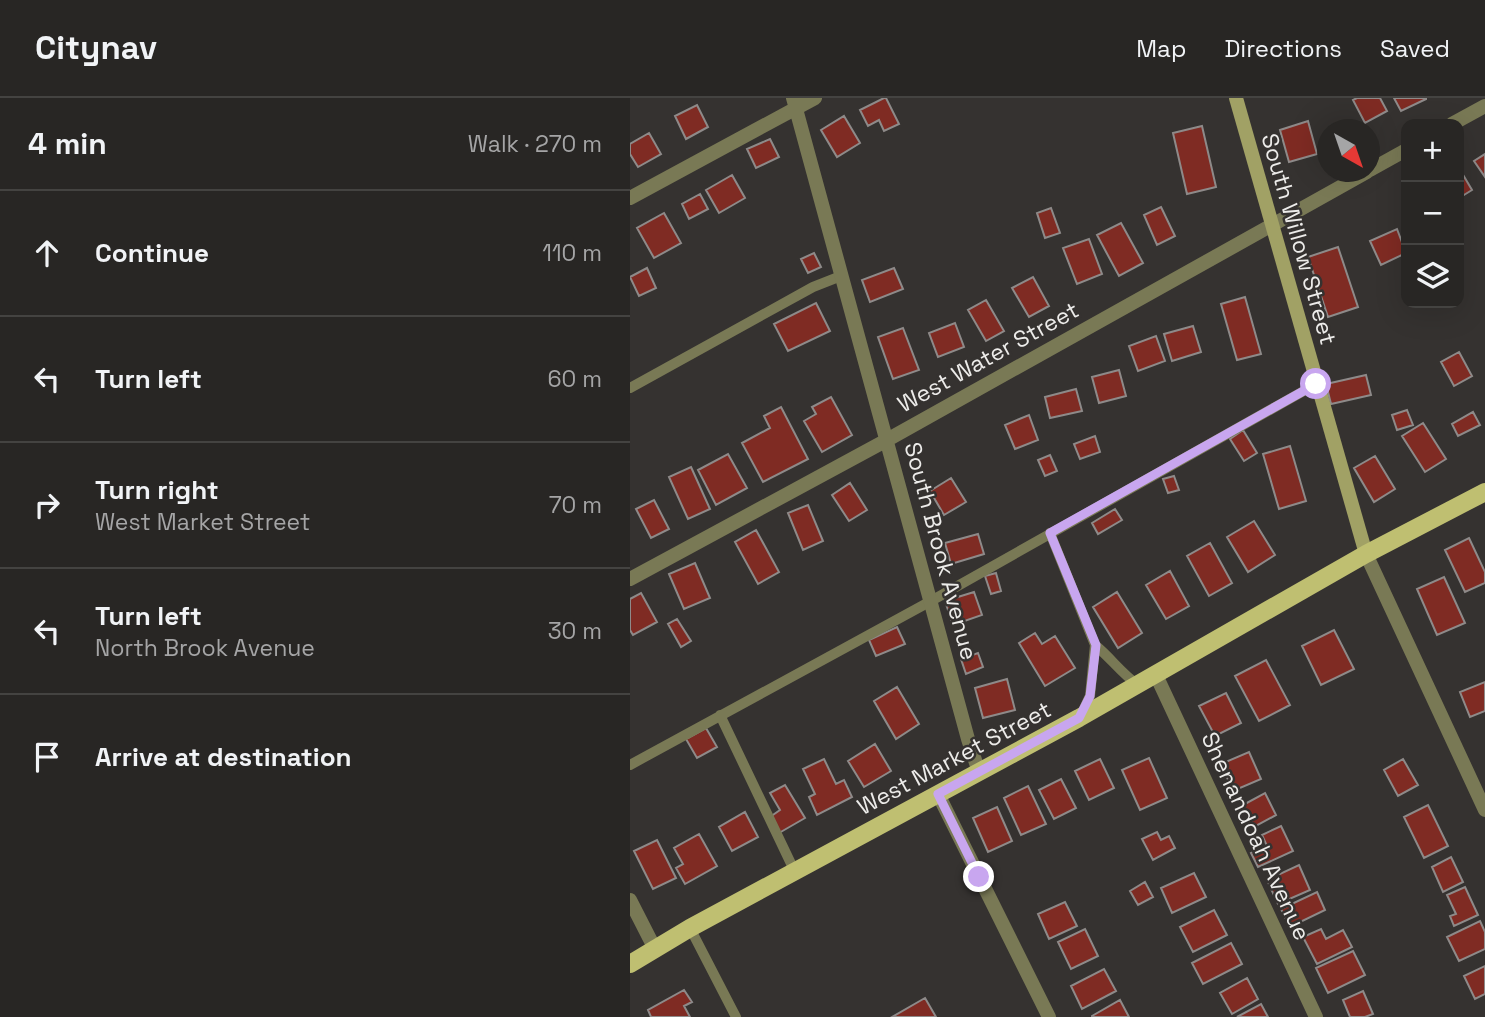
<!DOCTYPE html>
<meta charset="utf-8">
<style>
:root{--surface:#282624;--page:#302e2c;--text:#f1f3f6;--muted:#a5a5a6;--line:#444341}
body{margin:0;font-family:"Space Grotesk",sans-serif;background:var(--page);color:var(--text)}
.controls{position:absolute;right:21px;top:21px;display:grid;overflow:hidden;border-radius:14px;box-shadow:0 7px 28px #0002}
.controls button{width:63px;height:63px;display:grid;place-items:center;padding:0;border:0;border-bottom:2px solid var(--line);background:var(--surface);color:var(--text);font:35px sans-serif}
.compass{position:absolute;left:687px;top:21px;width:63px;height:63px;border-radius:50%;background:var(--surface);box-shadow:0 7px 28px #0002;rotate:140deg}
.stop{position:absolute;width:21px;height:21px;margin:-16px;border:5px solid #c8a6ef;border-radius:50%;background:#fff}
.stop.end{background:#c8a6ef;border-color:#fff;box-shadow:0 2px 7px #0008}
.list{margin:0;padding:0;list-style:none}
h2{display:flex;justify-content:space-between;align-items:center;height:91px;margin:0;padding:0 28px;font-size:30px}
h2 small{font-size:23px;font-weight:400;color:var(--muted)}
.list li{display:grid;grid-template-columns:46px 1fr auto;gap:21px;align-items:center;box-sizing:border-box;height:126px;padding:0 28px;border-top:2px solid var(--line)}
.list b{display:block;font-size:26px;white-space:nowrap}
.list p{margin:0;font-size:23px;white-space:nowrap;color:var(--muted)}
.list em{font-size:23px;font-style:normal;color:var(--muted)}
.icon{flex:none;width:38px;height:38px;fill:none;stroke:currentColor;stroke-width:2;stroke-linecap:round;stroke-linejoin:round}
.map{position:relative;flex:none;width:855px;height:919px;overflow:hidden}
header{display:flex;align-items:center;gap:42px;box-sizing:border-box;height:98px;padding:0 35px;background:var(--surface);border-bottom:2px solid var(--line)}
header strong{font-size:33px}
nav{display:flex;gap:38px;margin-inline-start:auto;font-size:24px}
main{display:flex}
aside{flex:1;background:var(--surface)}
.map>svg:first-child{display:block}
.building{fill:#7f2b23;stroke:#8e8a89;stroke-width:2}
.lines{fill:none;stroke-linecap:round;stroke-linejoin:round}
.lane{stroke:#797955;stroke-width:10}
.street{stroke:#797955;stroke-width:14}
.secondary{stroke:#a1a165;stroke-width:14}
.primary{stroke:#bfbf71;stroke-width:18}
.route{stroke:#c8a6ef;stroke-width:9}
.labels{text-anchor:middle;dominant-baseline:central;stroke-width:5;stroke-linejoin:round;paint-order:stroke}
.street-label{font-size:23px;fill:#edecea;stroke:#353230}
</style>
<header>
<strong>Citynav</strong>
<nav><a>Map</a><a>Directions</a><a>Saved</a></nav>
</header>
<main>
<aside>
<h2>4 min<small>Walk · 270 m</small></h2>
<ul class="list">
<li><svg class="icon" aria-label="ahead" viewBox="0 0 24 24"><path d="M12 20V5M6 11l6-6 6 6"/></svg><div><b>Continue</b></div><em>110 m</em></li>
<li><svg class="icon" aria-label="left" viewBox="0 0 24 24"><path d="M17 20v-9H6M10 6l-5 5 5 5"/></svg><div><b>Turn left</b></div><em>60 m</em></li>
<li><svg class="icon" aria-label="right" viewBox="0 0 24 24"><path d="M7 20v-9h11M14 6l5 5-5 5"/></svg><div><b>Turn right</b><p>West Market Street</p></div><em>70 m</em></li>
<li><svg class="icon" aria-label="left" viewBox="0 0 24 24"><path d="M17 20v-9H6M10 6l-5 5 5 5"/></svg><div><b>Turn left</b><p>North Brook Avenue</p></div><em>30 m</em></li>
<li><svg class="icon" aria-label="arrive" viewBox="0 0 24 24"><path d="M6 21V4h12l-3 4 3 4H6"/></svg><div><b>Arrive at destination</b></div></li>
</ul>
</aside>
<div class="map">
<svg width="855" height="919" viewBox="0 0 855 919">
<rect width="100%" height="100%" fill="#353230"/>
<path class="building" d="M254,0H256L269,26L254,33L249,22L238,28L230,12Z
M727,0H750L757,13L735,25L723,2Z
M764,0H796V1L771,13Z
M67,7L78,29L56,41L45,18Z
M214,18L230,45L207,59L191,32Z
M678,23L687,56L659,64L650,32Z
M572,28L586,89L557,96L543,35Z
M19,35L31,56L8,69L0,56V46Z
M140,41L149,59L126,70L117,51Z
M855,56V79L844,63Z
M829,70L842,92L829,100Z
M102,77L115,100L89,115L76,92Z
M70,96L78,111L59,121L52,106Z
M531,109L545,138L527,147L514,117Z
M421,110L430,135L415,140L407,115Z
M34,115L51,145L24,160L7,130Z
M491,125L513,165L489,178L467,137Z
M767,131L776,155L751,167L740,143Z
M459,141L472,176L447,186L433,150Z
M708,149L728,209L698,219L678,159Z
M184,155L191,169L178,175L171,161Z
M17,170L26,190L9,198L0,179Z
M264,170L273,191L240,204L232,182Z
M403,179L419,208L399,219L382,190Z
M615,199L631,256L607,262L591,206Z
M356,202L374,233L356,243L338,212Z
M186,205L200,233L158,253L144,226Z
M325,225L334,249L308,259L299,235Z
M563,228L571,254L542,263L534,236Z
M273,230L289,272L263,281L248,239Z
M526,238L535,263L508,273L499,248Z
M829,254L842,278L824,288L811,264Z
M489,272L496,298L469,305L462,279Z
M736,277L741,297L701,306L696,286Z
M446,291L452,313L420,320L415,299Z
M201,299L222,337L192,354L174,323L186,316L182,309Z
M151,309L178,361L133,384L112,345L140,330L134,318Z
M777,312L783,327L767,332L762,317Z
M843,314L850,327L828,338L822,326Z
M399,317L408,342L385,351L375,327Z
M793,325L816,361L795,374L772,338Z
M613,332L627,355L614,363L600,341Z
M465,338L470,354L450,361L444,346Z
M660,348L676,403L649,411L633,356Z
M98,356L117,390L86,407L68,372Z
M420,357L427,373L415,378L408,362Z
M745,358L765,391L744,404L724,370Z
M61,369L80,411L58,421L39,379Z
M544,378L549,392L538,395L533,381Z
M321,380L336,404L314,417L300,393Z
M220,385L237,412L219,423L202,397Z
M24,402L39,431L21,440L6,411Z
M178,407L193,443L173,452L158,415Z
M485,411L492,422L468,436L462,425Z
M624,423L645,457L618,474L597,439Z
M126,432L149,474L128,486L105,444Z
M348,436L354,456L321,466L315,445Z
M839,440L855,474V485L835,494L815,452Z
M580,445L602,485L579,498L557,458Z
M65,465L80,500L54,511L39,476Z
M540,473L559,508L536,521L516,487Z
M366,475L371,493L361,496L355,478Z
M814,479L835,525L807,537L787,491Z
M344,494L352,517L323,527L315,503Z
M487,494L512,535L488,550L463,509Z
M11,495L27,524L3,537L0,532V501Z
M47,521L61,543L51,549L38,526Z
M267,529L275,546L246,558L239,542Z
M704,532L724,571L691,587L672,548Z
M405,535L412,546L425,538L445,570L415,588L389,545Z
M348,555L353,569L336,576L331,561Z
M636,562L660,607L629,623L605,578Z
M377,581L385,612L353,620L345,590Z
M855,584V613L840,619L830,594Z
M267,589L289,626L266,641L244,603Z
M596,595L611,625L585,638L569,608Z
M76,630L87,649L67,660L56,641Z
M245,646L261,673L234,689L218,663Z
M619,654L631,681L603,693L591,666Z
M519,660L537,700L510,712L492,672Z
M194,661L206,686L214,682L222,699L187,717L179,699L185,696L173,671Z
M470,661L484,690L459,702L445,673Z
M773,661L788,687L768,698L754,672Z
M431,681L446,710L424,721L409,692Z
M155,687L175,720L149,735L140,719L150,712L140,695Z
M398,688L416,726L391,737L374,700Z
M635,695L646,717L624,729L613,707Z
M798,707L818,748L794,760L774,719Z
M367,709L382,743L358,754L343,720Z
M115,714L128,739L102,753L89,729Z
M651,728L663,753L628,769L621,755L637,748L632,737Z
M527,734L531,742L539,738L545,750L523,762L512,741Z
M69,736L87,768L55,786L46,770L53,766L44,750Z
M27,742L46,780L23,791L4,753Z
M821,759L833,784L813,794L802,769Z
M669,767L680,792L648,806L637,782Z
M564,775L576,799L542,815L531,790Z
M515,784L523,799L508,807L500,793Z
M835,789L848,817L824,828L820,818L826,816L817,797Z
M687,794L695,812L660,829L651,811Z
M435,804L447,828L419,841L408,816Z
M584,812L597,837L563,854L550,829Z
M850,823L855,834V851L829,863L817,839Z
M455,831L468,858L441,871L428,844Z
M691,831L696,841L713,832L722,849L687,866L673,839Z
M601,845L612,866L573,886L562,865Z
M723,853L735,877L698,895L686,870Z
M855,868V896L845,901L834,878Z
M474,871L486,893L452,911L441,888Z
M617,880L628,901L602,916L590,895Z
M54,892L62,904L54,908L60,919H21L18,912Z
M733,893L743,916L735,919H720L713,902Z
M295,900L306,919H262Z
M490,902L499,919H462V918Z
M631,906L638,919H607Z"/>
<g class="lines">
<path class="lane" d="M0,290L183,189L211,178
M420,435L465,547
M90,617L165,774
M451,617L460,598L465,547C481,560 491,575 508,587
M0,667L301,503L686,286
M60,830L106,919"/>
<path class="street" d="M163,0L338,641L349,674
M822,26L855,8
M740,72L776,52
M0,100L185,0
M736,456L855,712
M0,481L257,342L737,74
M526,577L686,919
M308,696L419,919
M0,802L25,851"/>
<path class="secondary" d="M606,0L736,456"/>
<path class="primary" d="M0,866L60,830L449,620L736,456L855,394"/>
</g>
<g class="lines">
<path class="route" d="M349,779L308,696L449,620L460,598L466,547L420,435L686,286"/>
</g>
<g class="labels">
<g class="street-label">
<text transform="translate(669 141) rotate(74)">South Willow Street</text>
<text transform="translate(358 259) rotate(-29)">West Water Street</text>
<text transform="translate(311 453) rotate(75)">South Brook Avenue</text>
<text transform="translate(324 660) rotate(-28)">West Market Street</text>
<text transform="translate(626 738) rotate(65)">Shenandoah Avenue</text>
</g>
</g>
</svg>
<div class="controls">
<button>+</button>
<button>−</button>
<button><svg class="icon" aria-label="layers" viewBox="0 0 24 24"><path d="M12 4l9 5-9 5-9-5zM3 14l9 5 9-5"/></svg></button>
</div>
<svg class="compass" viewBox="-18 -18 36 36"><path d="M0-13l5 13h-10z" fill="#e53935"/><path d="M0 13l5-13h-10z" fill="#a5a5a6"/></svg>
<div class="stop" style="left:686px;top:286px"></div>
<div class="stop end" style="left:349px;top:779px"></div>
</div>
</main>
